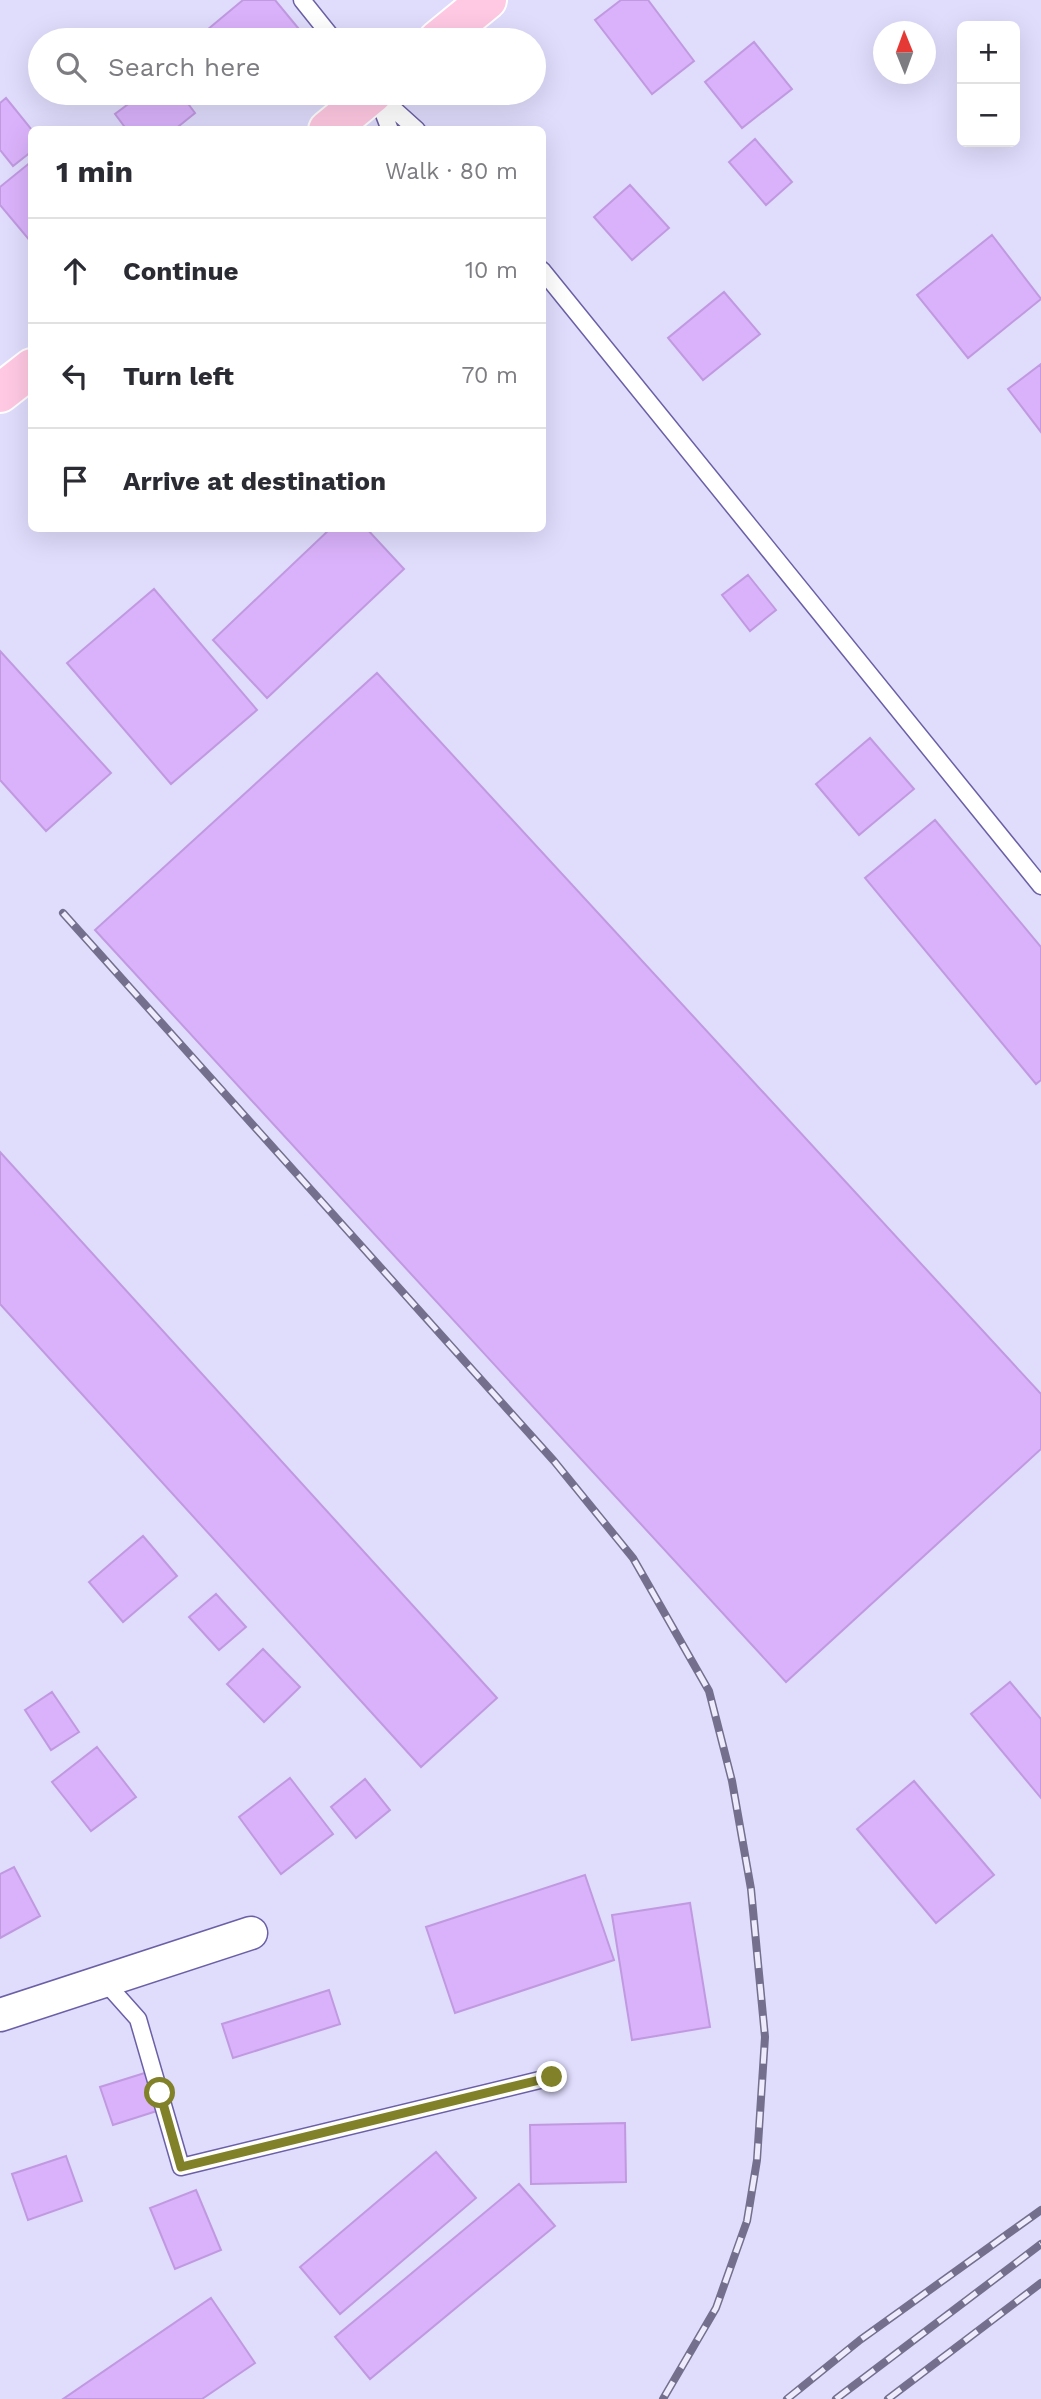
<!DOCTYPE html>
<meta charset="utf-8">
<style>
:root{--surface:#fff;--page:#f2f2f3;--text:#2b2b33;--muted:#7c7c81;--line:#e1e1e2}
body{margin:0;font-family:"Work Sans",sans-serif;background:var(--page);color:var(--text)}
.controls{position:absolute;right:21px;top:21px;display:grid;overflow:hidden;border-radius:10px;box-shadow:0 7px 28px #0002}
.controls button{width:63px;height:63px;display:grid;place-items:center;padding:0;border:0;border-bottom:2px solid var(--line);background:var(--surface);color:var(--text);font:35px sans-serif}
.compass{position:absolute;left:873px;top:21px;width:63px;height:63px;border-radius:50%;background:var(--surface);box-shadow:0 7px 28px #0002;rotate:359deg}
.stop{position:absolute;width:21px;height:21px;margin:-16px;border:5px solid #81812a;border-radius:50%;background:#fff}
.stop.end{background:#81812a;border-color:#fff;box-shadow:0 2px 7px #0008}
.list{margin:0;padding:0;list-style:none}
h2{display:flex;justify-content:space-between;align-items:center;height:91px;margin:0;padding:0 28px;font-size:30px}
h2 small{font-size:23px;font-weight:400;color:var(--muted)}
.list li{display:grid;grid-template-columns:46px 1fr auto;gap:21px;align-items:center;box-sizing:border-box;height:105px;padding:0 28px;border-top:2px solid var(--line)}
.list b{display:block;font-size:26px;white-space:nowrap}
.list em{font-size:23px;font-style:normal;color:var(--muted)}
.icon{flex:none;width:38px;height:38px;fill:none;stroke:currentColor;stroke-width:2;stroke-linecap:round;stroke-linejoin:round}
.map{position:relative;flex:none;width:1041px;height:2399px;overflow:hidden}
.search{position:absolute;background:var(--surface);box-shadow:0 7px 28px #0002;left:28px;top:28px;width:518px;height:77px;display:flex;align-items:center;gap:18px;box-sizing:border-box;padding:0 24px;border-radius:38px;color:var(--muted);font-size:26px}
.panel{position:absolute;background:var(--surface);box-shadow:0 7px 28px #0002;left:28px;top:126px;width:518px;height:406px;border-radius:10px}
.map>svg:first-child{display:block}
.building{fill:#dab2fb;stroke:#c099e0;stroke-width:2}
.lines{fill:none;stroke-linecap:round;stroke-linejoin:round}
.lane-casing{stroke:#6b60a6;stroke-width:19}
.street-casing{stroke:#6b60a6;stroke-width:35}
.primary-casing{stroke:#fff;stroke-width:42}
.lane{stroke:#fff;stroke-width:16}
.street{stroke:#fff;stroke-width:32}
.primary{stroke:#ffc9e3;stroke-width:38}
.rail-casing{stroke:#736f8d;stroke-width:8}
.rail{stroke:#edebfc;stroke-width:5;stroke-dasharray:16;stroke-linecap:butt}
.route{stroke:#81812a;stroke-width:9}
</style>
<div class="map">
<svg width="1041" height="2399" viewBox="0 0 1041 2399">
<rect width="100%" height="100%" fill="#dfdcfc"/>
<path class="building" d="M243,0H275L303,34L296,40H195Z
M621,0H648L694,61L652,94L595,20Z
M754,42L792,89L742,128L705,82Z
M143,93H180L195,113L174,130H127L115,114Z
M6,98L32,130V151L13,166L0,150V103Z
M755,139L792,182L766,205L729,162Z
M32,161V242H31L0,205V187Z
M630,185L669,228L632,260L594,217Z
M992,235L1041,299L968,358L917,295Z
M724,292L760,334L703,380L668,338Z
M1041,364V432L1008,389Z
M331,528H366L404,569L267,698L213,640Z
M748,575L776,610L750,631L722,595Z
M154,589L257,710L171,784L67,663Z
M0,651L111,773L46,831L0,780Z
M377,673L1041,1394V1449L786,1682L95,930Z
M870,738L914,789L859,835L816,784Z
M935,820L1041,947V1080L1036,1084L865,878Z
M0,1152L497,1698L421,1767L0,1304Z
M143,1536L177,1576L123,1622L89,1582Z
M216,1594L246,1627L219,1650L189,1617Z
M263,1649L300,1687L264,1722L227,1684Z
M1010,1682L1041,1719V1798L971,1714Z
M52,1692L79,1732L51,1750L25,1710Z
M97,1747L136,1797L91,1831L52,1782Z
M290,1778L333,1834L281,1874L239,1817Z
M365,1779L390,1810L356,1838L331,1807Z
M914,1781L994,1875L936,1923L857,1829Z
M14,1867L40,1916L0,1938V1874Z
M585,1875L614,1960L455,2013L426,1927Z
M690,1903L710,2027L632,2040L612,1915Z
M329,1990L340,2024L233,2058L222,2024Z
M151,2071L163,2109L113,2125L100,2087Z
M625,2123L626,2182L531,2184L530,2125Z
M436,2152L476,2198L340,2314L300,2267Z
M66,2156L82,2201L28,2220L12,2174Z
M519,2184L555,2226L370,2379L335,2337Z
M196,2190L221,2250L175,2269L150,2208Z
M211,2298L255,2363L202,2399H63Z"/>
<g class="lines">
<g class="lane-casing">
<path id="lane" d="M302,0L334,40
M376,93L417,130
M377,96L390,130
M542,270L1041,886
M105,1982L138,2019L181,2167L552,2077"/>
</g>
<g class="street-casing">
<path id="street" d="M0,2015L251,1933"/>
</g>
<g class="primary-casing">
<path id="primary" d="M438,40L487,0
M328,130L373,93
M0,393L32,368"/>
</g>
<use href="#lane" class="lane"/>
<use href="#street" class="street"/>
<use href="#primary" class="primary"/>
<g class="rail-casing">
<path id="rail" d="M63,913L554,1461L633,1558L709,1691L732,1781L751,1889L765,2037L757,2160L747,2221L716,2308L663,2399
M787,2399L860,2340L1041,2210
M836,2399L1041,2244
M888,2399L1041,2283"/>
</g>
<use href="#rail" class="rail"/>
</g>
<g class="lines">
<path class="route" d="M160,2093L181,2167L552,2077"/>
</g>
</svg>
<div class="controls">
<button>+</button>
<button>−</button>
</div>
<svg class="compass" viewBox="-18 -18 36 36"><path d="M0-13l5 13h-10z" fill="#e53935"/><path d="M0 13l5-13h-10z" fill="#7c7c81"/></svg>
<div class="stop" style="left:160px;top:2093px"></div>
<div class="stop end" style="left:552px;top:2077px"></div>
<div class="search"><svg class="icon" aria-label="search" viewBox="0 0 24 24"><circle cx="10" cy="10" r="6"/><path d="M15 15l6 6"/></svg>Search here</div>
<section class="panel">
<h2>1 min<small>Walk · 80 m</small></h2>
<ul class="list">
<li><svg class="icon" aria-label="ahead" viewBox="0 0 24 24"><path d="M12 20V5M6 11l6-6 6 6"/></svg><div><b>Continue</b></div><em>10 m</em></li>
<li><svg class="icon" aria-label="left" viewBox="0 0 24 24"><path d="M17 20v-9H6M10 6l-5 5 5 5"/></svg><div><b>Turn left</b></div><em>70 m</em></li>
<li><svg class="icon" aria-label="arrive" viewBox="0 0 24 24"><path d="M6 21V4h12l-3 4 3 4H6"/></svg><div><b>Arrive at destination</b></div></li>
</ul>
</section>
</div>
